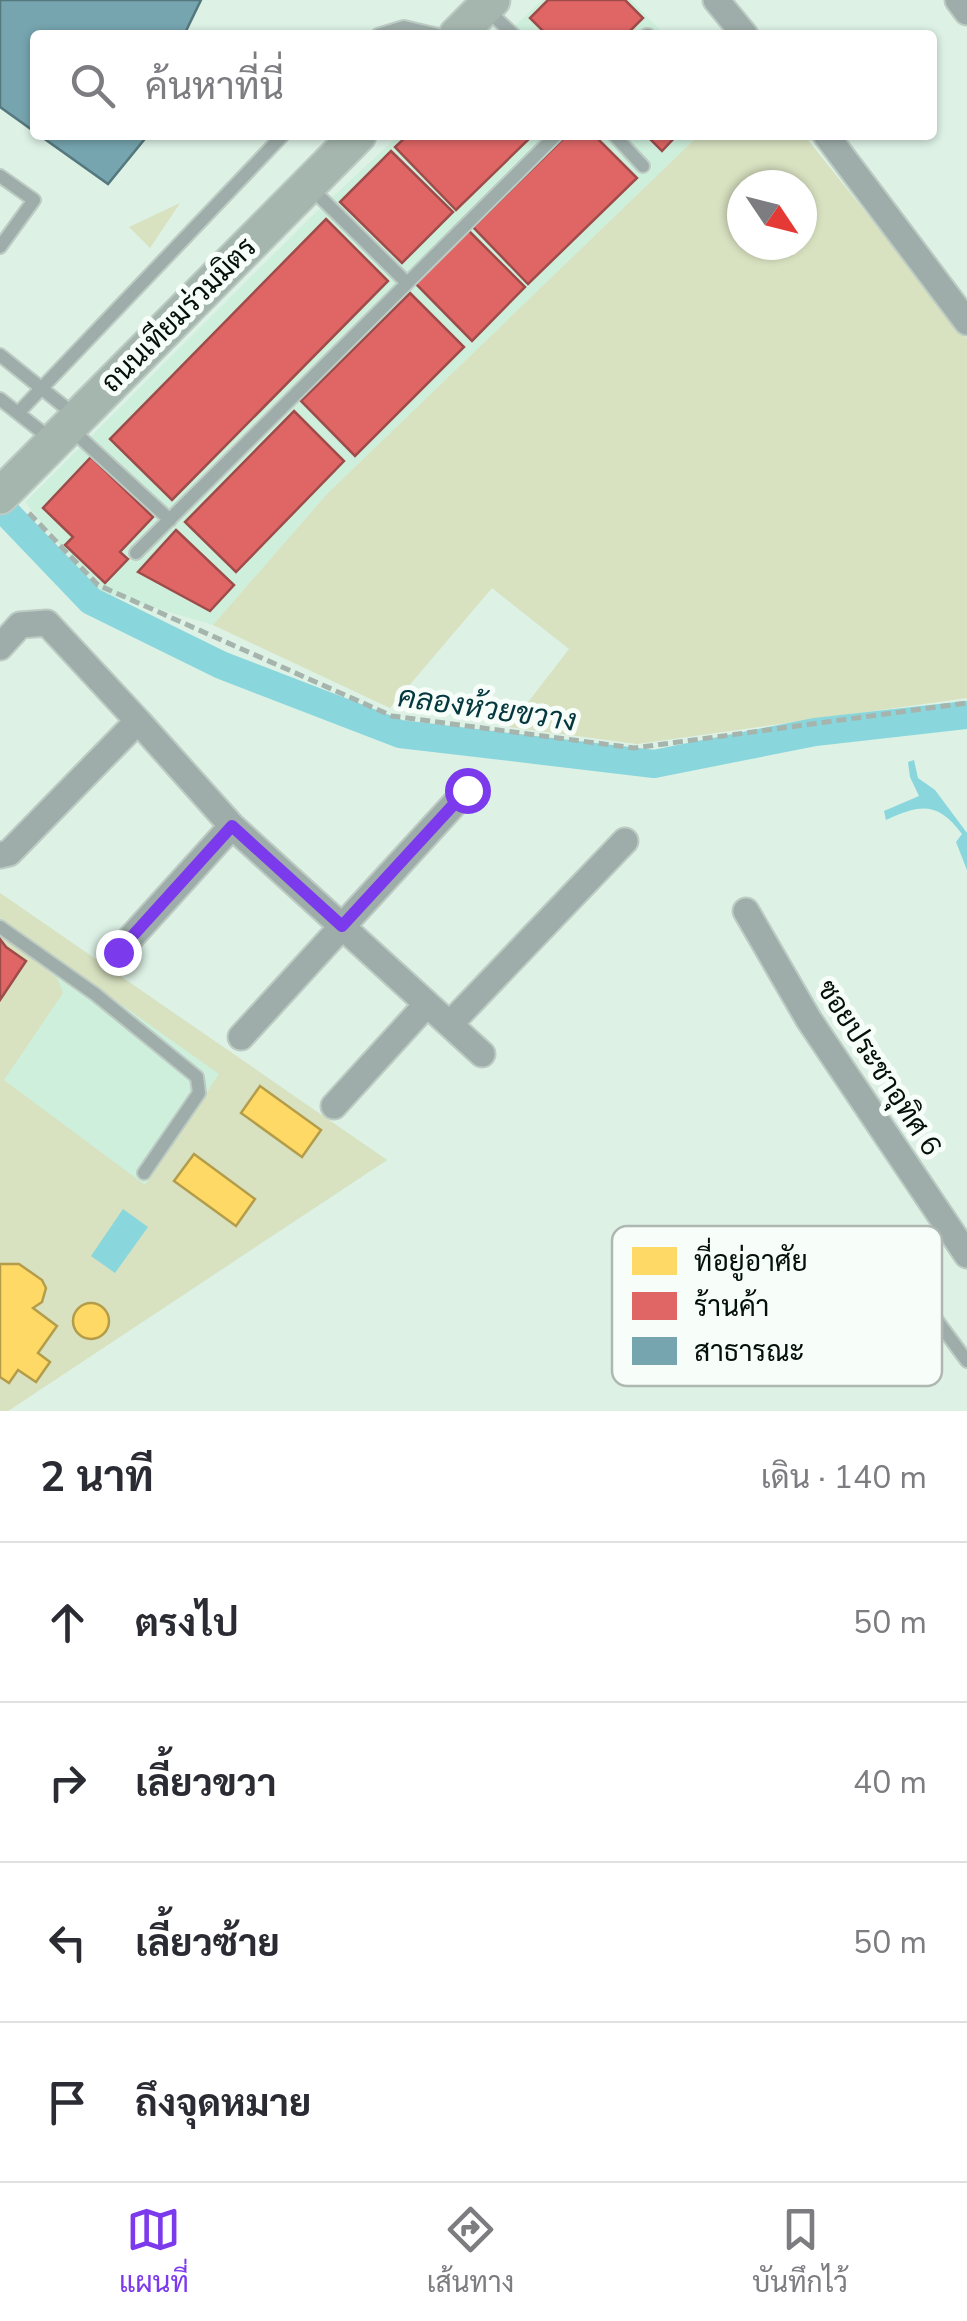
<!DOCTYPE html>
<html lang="th">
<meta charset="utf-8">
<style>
:root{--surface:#fff;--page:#f2f2f3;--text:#2b2b33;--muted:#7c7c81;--line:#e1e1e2;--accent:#7c3aed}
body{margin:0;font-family:"Nunito Sans",Sarabun,sans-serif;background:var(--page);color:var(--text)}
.compass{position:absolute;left:727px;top:170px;width:90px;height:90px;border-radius:50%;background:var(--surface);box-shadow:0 2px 8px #0004;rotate:125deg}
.stop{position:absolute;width:30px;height:30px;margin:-22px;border:8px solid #7c3aed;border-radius:50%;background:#fff}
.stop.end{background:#7c3aed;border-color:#fff;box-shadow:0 2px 10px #0008}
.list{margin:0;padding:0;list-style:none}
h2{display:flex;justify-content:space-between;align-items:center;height:130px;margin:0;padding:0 40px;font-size:42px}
h2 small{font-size:32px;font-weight:400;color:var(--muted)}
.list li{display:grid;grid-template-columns:65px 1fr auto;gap:30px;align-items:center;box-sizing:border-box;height:160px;padding:0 40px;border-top:2px solid var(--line)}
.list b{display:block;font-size:38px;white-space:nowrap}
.list em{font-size:32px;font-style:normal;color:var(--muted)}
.icon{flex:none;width:55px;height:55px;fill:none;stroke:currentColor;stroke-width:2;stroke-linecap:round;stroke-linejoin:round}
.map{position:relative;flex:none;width:967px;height:1411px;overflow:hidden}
.search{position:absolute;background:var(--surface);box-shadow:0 2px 8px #0004;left:30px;right:30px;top:30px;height:110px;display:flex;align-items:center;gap:25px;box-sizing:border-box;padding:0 35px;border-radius:10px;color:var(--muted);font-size:38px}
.sheet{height:770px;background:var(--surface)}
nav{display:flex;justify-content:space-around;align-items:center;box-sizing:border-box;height:140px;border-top:2px solid var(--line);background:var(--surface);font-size:28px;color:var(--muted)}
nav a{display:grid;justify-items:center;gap:5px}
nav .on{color:var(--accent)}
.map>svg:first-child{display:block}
.built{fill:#ceefdc}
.green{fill:#d8e1c0;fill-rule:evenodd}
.water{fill:#89d6dd}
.homes{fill:#ffd966;stroke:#b49d4a;stroke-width:2.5}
.shops{fill:#e06666;stroke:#9e4c4a;stroke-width:2.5}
.public{fill:#76a5af;stroke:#54787d;stroke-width:2.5}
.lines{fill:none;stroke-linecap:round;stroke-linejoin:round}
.canal{stroke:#89d6dd;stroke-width:28}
.lane-casing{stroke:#bccbc3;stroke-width:16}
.street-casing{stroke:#bccbc3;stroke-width:29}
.secondary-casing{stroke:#bccbc3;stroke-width:39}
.path{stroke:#a6b4ae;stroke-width:5;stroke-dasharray:10 5;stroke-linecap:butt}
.lane{stroke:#9eada9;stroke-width:12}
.street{stroke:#9eada9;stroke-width:25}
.secondary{stroke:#a5b6af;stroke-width:35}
.route{stroke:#7c3aed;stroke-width:12}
.labels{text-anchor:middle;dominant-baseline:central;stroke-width:10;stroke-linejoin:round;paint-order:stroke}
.street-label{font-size:28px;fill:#051009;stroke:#f7fef9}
.water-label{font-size:30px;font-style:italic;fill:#05373f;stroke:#f7fef9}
.key{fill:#f7fef9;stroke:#aeb7b1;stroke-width:2.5}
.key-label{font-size:28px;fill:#051009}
</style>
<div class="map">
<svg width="967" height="1411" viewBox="0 0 967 1411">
<rect width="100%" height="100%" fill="#ddf1e5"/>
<path class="built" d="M542,0H631L665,35H505Z
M399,135H699L327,494L213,625L97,591L25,502L310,218Z
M0,893L387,1160L8,1411H0Z"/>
<path class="green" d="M699,135H804L967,339V698L637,744L509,727L569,649L492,588L390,708L213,625L327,494ZM742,185H802V245H742Z
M180,203L150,248L129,227Z
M0,893L387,1160L8,1411H0V1000L26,961L6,947L0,933L57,978L63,993L4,1080L145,1185L219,1074L0,918Z"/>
<path class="water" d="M914,760L918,778L935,790L967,833V870L956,842L962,834C938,801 920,804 886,820L884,811L919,796L910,777L908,762Z
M123,1209L148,1227L115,1273L91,1256Z"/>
<path class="homes" d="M260,1086L321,1130L302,1157L241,1113Z
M194,1154L255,1199L236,1226L174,1181Z
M0,1264H19L42,1280L46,1288L42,1302L33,1308L57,1326L38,1353L50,1362L36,1382L18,1370L9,1383L0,1377Z
M73 1321a18 18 0 1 1 36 0a18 18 0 1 1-36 0Z"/>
<path class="shops" d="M548,0H625L643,18L626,35H547L530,18Z
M408,135H533L456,210L395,147Z
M567,135H594L637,178L528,284L473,227Z
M646,135H677L662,151Z
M391,151L453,212L402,263L340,202Z
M326,219L388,281L172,500L110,439Z
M468,230L525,287L472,341L415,283Z
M410,293L464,347L355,456L301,401Z
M294,411L344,461L236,572L185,522Z
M91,457L153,517L120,552L128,559L105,583L65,545L73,537L43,508Z
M176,530L234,585L210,611L138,572Z
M0,939L6,947L26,961L0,1000Z"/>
<path class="public" d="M0,0H201L184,35H35V132L0,107Z
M39,135H148L108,184Z"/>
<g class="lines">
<path class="canal" d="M0,506L91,601L221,665L400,734L654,764L815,732L967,715"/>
<g class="lane-casing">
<path id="lane" d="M486,9L514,35
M378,35L404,27L438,35
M647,35H648
M614,135L643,166
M0,176L34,200L0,247
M308,185L406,282
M0,355L76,416
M0,399L52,440
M18,413L283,135
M72,430L170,520
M136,553L556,135
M0,927L95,994L197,1077L199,1093L144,1173
M924,1303L967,1361"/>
</g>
<g class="street-casing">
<path id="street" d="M716,0L745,35
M958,0L967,12
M826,135L967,322
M0,647L20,625L47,623L138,721
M0,855L9,853L138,721L232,826L482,1054
M746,911L809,1020L967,1255
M118,952L232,826
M450,1024L625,841
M241,1037L467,790
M334,1106L427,1004"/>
</g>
<g class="secondary-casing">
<path id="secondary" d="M457,35L492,0
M0,496L358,135"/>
</g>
<path class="path" d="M29,513L98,585L392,716L634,748L967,703"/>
<use href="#lane" class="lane"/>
<use href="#street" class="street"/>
<use href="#secondary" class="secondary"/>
</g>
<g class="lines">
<path class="route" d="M118,952L232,826L342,926L467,790"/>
</g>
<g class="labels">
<g class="street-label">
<text transform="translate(179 315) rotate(-45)">ถนนเทียมร่วมมิตร</text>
<text transform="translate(879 1068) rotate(57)">ซอยประชาอุทิศ 6</text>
</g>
<g class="water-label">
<text transform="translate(487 709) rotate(8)">คลองห้วยขวาง</text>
</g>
</g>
<rect x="612" y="1226" width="330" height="160" rx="15" class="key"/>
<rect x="632" y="1247" width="45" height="28" fill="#ffd966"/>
<rect x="632" y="1292" width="45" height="28" fill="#e06666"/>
<rect x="632" y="1337" width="45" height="28" fill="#76a5af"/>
<g class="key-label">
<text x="694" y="1271">ที่อยู่อาศัย</text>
<text x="694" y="1316">ร้านค้า</text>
<text x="694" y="1361">สาธารณะ</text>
</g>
</svg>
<svg class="compass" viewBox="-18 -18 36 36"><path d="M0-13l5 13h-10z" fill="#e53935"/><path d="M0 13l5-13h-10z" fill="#7c7c81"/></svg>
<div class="stop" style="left:467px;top:790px"></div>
<div class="stop end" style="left:118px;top:952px"></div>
<div class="search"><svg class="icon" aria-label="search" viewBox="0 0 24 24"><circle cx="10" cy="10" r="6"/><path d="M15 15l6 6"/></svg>ค้นหาที่นี่</div>
</div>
<section class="sheet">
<h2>2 นาที<small>เดิน · 140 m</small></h2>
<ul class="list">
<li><svg class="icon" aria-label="ahead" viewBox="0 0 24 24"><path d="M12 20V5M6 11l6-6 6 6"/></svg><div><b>ตรงไป</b></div><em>50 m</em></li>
<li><svg class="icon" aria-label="right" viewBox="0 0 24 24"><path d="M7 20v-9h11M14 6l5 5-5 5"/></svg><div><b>เลี้ยวขวา</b></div><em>40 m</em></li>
<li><svg class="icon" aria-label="left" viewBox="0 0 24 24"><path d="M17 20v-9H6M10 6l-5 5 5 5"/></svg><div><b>เลี้ยวซ้าย</b></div><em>50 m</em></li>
<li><svg class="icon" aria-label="arrive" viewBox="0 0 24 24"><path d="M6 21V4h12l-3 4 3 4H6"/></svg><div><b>ถึงจุดหมาย</b></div></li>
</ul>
</section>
<nav>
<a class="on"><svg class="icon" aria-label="map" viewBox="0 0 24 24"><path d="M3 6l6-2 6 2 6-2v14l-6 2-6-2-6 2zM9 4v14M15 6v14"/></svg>แผนที่</a>
<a><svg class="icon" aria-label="directions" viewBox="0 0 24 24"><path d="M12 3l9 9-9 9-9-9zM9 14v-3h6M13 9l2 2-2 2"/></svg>เส้นทาง</a>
<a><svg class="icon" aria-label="saved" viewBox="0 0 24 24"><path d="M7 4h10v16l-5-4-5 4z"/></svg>บันทึกไว้</a>
</nav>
